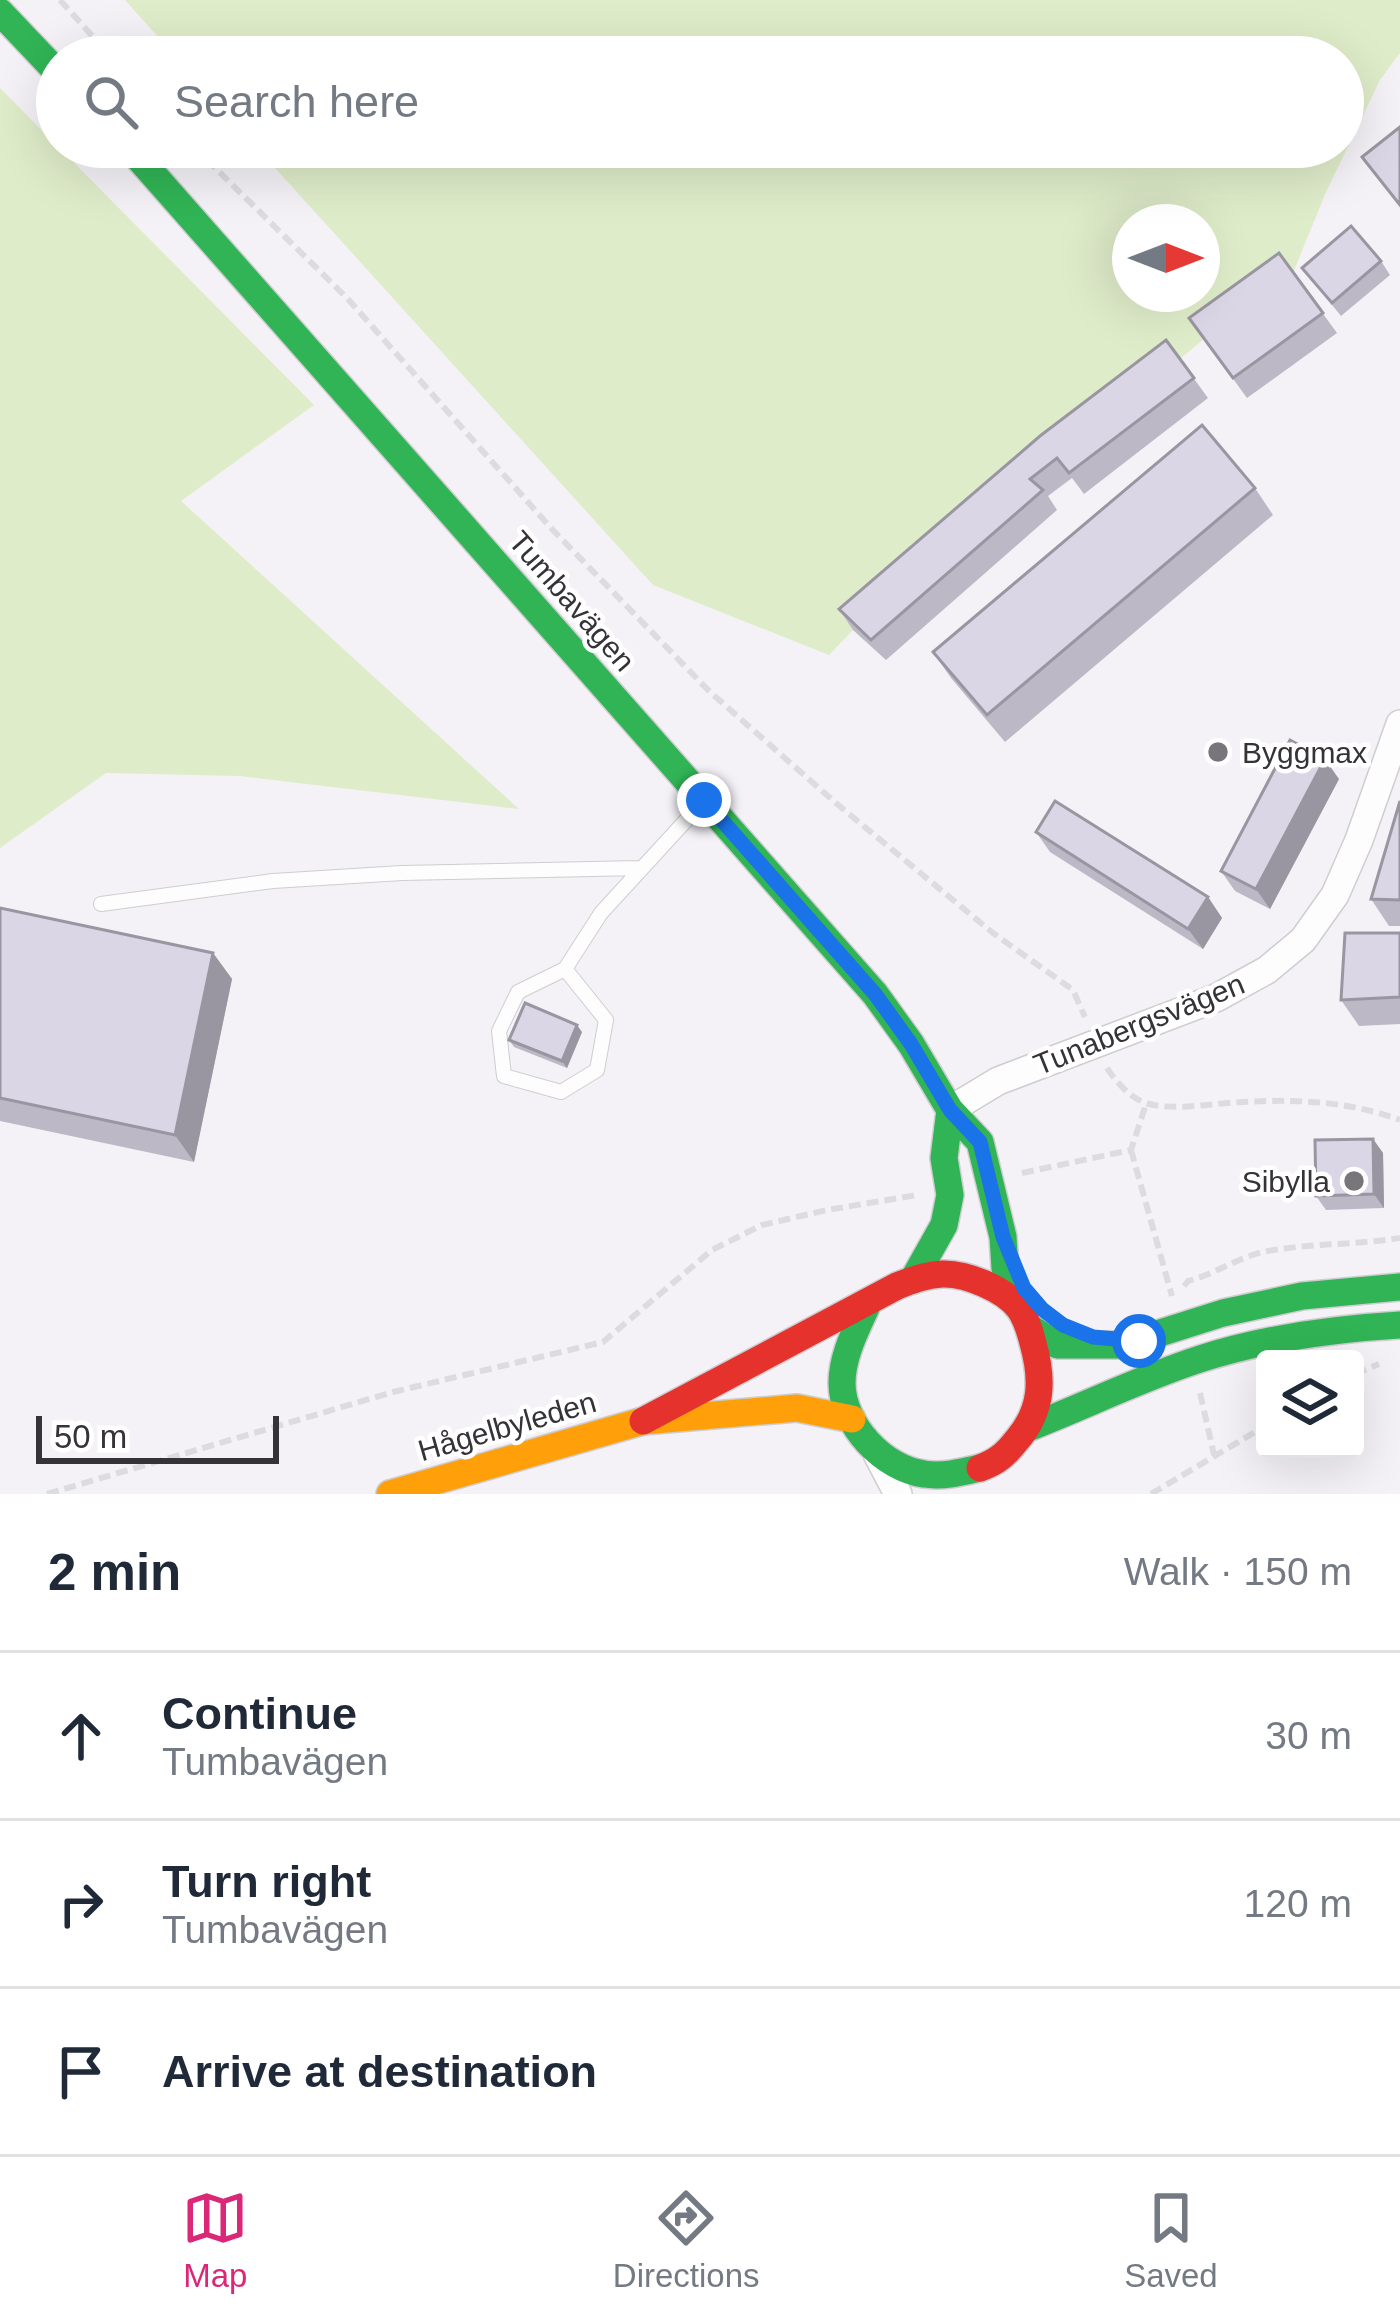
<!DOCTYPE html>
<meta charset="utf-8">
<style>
:root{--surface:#fff;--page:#f2f2f3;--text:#1f2937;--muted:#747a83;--line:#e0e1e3;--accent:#db2777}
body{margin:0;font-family:Arial,sans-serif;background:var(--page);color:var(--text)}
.controls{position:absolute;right:36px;bottom:36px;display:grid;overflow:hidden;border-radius:12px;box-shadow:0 12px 48px #0002}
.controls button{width:108px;height:108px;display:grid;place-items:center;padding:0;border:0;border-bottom:3px solid var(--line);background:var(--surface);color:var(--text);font:60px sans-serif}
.compass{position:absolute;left:1112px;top:204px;width:108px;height:108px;border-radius:50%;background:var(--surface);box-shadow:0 12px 48px #0002;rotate:90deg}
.scale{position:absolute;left:36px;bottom:30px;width:243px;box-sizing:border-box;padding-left:12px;border:6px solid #353337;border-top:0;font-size:33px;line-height:42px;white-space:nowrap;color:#353337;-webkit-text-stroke:9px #fff;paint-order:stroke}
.stop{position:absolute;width:36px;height:36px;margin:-27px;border:9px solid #1a73e8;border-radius:50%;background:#fff}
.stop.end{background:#1a73e8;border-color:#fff;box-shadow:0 3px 12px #0008}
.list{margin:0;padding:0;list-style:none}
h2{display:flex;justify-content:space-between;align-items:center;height:156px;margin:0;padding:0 48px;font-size:51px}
h2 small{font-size:39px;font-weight:400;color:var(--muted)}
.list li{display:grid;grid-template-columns:78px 1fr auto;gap:36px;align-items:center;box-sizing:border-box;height:168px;padding:0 48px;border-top:3px solid var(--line)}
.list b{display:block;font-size:45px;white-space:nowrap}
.list p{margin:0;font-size:39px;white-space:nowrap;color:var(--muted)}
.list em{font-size:39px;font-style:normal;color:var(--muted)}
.icon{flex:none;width:66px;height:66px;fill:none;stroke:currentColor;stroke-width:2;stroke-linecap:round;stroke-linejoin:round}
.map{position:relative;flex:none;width:1400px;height:1494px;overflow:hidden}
.search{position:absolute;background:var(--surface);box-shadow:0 12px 48px #0002;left:36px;right:36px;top:36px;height:132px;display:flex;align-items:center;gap:30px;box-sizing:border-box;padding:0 42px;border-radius:66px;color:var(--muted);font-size:45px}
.sheet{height:660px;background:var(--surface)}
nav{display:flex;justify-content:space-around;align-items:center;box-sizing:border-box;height:168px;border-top:3px solid var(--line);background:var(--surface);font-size:33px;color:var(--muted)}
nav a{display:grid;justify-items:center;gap:6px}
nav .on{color:var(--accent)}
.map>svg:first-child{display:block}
.green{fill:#dfecc9;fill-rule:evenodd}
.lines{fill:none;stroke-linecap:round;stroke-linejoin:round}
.lane-casing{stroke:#cecdd0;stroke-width:16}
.street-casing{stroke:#cecdd0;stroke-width:30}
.fast-casing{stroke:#cecdd0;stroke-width:30}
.slow-casing{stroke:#cecdd0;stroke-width:30}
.jam-casing{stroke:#cecdd0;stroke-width:30}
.path{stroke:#dcdcde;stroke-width:6;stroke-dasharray:12 6;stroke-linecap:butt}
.lane{stroke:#fdfdfe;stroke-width:14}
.street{stroke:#fdfdfe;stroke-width:27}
.fast{stroke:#30b455;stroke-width:27}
.slow{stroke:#ff9f0a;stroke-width:27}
.jam{stroke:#e5322d;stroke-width:27}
.wall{fill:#bcb8c6}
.shaded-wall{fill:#9996a1}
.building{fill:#dbd6e6;stroke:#9996a1;stroke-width:3}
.route{stroke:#1a73e8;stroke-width:15}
.poi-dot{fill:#78767a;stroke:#fff;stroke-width:4.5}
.labels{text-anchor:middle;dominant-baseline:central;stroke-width:9;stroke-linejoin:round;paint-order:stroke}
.street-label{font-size:30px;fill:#353337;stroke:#fff}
.poi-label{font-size:30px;fill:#353337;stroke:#fff;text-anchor:start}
</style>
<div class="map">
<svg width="1400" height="1494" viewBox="0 0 1400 1494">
<rect width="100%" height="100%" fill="#f4f2f7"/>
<path class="green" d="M125,0H1400V53L1380,80L1326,192L1293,273L1204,339L853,630L829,655L653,585L256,147H1343V57H176ZM1130,222H1202V294H1130Z
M0,88L314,405L181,501L519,809L239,776L106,773L0,848Z"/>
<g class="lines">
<g class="lane-casing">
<path id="lane" d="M101,904L273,881L402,873L640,868
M565,969L518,992L499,1031L504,1076L561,1092L597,1070L606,1020L565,969L601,913L701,804"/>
</g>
<g class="street-casing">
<path id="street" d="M950,1110L998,1081L1216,998L1267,970L1303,940L1335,895L1359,840L1400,724
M877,1454L898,1494"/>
</g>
<g class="fast-casing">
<path id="fast" d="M0,12L57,72
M129,147L875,994L911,1044L950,1110L980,1142L1003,1237L1005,1268L1018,1307
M913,1280L944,1225L950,1195L944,1158L950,1110
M868,1303C857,1328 842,1355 842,1383C842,1425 884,1469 924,1474C943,1477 963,1472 980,1468
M1029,1327L1057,1345H1122L1223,1313L1302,1296L1400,1287
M1028,1428C1085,1406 1141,1378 1200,1359C1265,1338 1332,1329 1400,1325"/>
</g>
<g class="slow-casing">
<path id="slow" d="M390,1494L643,1421L797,1408L852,1419"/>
</g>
<g class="jam-casing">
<path id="jam" d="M643,1421L897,1286C911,1280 926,1275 942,1274C966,1273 1004,1289 1019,1308C1026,1318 1030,1331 1033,1343C1043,1379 1043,1410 1017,1440C1006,1454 997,1462 980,1468"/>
</g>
<path class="path" d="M60,0L111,57
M194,147L347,298L550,527L710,692L837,804L993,933L1073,990L1085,1017
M1107,1068C1116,1082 1132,1100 1149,1104C1178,1111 1213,1103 1243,1102C1297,1099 1348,1101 1400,1120
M1131,1150L1172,1296
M1022,1173L1131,1150L1146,1104
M1184,1286L1188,1281C1216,1274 1239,1256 1268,1251C1312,1243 1357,1245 1400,1238
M1355,1374L1379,1364
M1200,1393L1214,1455
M47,1494L393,1392L603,1342L712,1250L762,1225L827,1210L917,1195
M1151,1494L1265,1426"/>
<use href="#lane" class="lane"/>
<use href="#street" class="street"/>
<use href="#fast" class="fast"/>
<use href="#slow" class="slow"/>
<use href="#jam" class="jam"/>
</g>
<path class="wall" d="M1279,253L1337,333L1247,398L1189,318Z
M1381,261L1390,275L1341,316L1302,268Z
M1166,340L1208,398L1084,494L1072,478L1048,496L1057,510L886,660L853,630L839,609Z
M1255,488L1273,515L1005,742L951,678L933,652Z
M1339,779L1270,909L1235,891L1221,871Z
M1400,801V926H1389L1371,899Z
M1036,832L1208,897L1222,918L1203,949L1050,852Z
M0,908L213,953L232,979L194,1162L0,1121Z
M1400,933V1024L1359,1026L1341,1000Z
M582,1032L567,1068L514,1047L509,1040Z
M1373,1139L1383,1153L1384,1208L1326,1210L1316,1196Z"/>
<path class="shaded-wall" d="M1325,759L1339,779L1270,909L1256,889Z
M1208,897L1222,918L1203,949L1188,929Z
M213,953L232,979L194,1162L175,1135Z
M577,1025L582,1032L567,1068L562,1061Z
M1373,1139L1383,1153L1384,1208L1374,1194Z"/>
<path class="building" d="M1400,127V205L1362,157Z
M1351,226L1381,261L1332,303L1302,268Z
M1279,253L1323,313L1233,378L1189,318Z
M1166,340L1194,378L1069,473L1057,458L1030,479L1043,490L871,640L839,609L1040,436Z
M1202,425L1255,488L987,715L933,652Z
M1290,740L1325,759L1256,889L1221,871Z
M1055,801L1208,897L1188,929L1036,832Z
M1400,801V900L1371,899Z
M0,908L213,953L175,1135L0,1098Z
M1345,933H1400V997L1341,1000Z
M525,1003L577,1025L562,1061L509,1040Z
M1373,1139L1374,1194L1316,1196L1315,1140Z"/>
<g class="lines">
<path class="route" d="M704,800L875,994L911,1044L950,1110L980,1142L1003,1237L1024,1288L1042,1309L1063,1325L1093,1337L1139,1341"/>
</g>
<g class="poi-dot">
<circle cx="1218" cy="752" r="12"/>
<circle cx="1354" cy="1181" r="12"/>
</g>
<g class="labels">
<g class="street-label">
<text transform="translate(572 601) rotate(49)">Tumbavägen</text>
<text transform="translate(1139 1024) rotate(-22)">Tunabergsvägen</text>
<text transform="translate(507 1426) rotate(-16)">Hågelbyleden</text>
</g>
<g class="poi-label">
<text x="1242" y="752">Byggmax</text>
<text x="1330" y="1181" text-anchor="end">Sibylla</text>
</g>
</g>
</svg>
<div class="controls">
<button><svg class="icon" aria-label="layers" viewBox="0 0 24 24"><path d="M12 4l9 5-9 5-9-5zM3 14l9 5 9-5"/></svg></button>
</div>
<svg class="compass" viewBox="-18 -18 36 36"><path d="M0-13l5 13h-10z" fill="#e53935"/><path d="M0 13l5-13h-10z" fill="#747a83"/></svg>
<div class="scale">50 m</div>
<div class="stop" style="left:1139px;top:1341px"></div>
<div class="stop end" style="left:704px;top:800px"></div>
<div class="search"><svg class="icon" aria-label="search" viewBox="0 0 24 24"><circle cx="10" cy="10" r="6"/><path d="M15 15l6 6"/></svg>Search here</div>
</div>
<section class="sheet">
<h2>2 min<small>Walk · 150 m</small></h2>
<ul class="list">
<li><svg class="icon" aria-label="ahead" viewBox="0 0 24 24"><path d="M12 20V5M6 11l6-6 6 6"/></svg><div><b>Continue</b><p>Tumbavägen</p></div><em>30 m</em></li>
<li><svg class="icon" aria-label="right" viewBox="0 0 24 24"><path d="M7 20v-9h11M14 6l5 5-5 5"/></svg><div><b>Turn right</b><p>Tumbavägen</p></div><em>120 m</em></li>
<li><svg class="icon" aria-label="arrive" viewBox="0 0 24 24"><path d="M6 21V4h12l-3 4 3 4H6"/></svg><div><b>Arrive at destination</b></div></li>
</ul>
</section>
<nav>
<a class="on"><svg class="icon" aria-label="map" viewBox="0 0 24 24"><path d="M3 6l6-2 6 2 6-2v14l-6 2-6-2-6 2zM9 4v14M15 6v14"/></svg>Map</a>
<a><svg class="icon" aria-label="directions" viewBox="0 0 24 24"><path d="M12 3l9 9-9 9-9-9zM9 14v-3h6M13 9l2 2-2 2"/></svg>Directions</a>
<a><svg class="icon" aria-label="saved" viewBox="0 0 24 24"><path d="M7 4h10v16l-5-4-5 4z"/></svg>Saved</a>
</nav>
